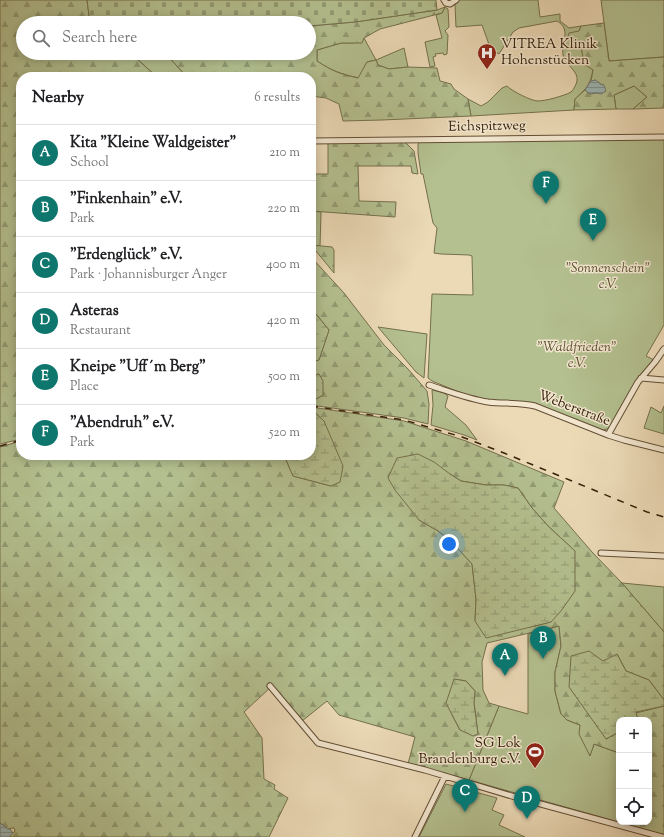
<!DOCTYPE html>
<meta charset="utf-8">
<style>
:root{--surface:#fff;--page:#f6f6f6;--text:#202124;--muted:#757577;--line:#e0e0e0;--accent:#0f766e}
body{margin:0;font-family:"Sorts Mill Goudy",serif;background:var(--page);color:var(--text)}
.controls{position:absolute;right:12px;bottom:12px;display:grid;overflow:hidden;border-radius:8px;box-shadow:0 2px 10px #0003}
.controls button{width:36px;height:36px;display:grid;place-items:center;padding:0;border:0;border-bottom:1px solid var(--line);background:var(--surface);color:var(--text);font:20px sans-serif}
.you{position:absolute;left:449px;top:544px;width:14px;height:14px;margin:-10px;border:3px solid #fff;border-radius:50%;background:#1a73e8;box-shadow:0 0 0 6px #1a73e833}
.badge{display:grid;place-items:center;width:26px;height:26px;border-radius:50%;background:var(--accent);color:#fff;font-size:13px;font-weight:700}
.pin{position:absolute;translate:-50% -33px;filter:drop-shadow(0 1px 2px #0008)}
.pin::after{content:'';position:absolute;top:21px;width:14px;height:12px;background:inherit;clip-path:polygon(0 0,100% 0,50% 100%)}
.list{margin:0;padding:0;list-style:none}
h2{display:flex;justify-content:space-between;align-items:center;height:52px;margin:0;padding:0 16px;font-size:17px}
h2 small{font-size:13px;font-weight:400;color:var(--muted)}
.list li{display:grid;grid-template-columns:26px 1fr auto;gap:12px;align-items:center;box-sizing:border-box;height:56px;padding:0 16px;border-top:1px solid var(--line)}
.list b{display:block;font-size:15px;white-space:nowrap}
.list p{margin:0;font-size:13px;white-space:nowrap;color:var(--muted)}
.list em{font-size:13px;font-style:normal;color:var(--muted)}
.icon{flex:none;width:22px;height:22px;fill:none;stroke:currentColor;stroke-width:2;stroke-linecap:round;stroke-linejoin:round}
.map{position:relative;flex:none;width:664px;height:837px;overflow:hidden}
.search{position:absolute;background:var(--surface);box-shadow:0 2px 10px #0003;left:16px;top:16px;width:300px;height:44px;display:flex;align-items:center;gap:10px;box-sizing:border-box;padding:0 14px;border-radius:22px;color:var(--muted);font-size:15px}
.panel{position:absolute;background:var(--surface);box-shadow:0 2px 10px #0003;left:16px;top:72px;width:300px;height:388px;border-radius:16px}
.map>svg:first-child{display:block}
.green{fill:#b4c090;stroke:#74704c}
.forest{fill:url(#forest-firs);stroke:#74704c;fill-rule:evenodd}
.wetland{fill:url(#wetland-marsh);stroke:#74704c}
.cemetery{fill:url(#cemetery-stones);stroke:#74704c}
.water{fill:url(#water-rules);stroke:#727b72}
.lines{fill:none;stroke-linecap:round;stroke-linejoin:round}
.minor-casing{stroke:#624e34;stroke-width:7}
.minor{stroke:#f3e7d0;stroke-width:5}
.rail{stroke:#342009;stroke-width:1.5;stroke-dasharray:7 7;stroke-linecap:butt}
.labels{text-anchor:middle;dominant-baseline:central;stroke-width:3;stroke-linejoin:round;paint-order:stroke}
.poi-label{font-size:14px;fill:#342009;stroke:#f3e7d0;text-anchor:start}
.street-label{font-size:14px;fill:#342009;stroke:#f3e7d0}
.park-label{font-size:14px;font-style:italic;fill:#5a5032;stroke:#f3e7d0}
</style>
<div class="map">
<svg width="664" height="837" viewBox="0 0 664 837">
<defs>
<pattern id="forest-firs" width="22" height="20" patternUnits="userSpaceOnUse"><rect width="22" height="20" fill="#b4c090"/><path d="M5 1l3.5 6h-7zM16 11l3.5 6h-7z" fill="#939c74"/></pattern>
<pattern id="wetland-marsh" width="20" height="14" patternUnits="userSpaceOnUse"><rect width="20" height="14" fill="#b4c090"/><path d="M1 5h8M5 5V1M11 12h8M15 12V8" fill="none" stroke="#939c74"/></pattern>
<pattern id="cemetery-stones" width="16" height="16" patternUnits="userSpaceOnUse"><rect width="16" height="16" fill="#b4c090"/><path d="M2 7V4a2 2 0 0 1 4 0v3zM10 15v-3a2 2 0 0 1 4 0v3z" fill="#939c74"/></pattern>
<pattern id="water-rules" width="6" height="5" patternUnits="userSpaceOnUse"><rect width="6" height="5" fill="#9cb8b8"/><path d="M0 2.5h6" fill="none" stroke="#809594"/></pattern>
</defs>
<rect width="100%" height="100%" fill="#ecdab7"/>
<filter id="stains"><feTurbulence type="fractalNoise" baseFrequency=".005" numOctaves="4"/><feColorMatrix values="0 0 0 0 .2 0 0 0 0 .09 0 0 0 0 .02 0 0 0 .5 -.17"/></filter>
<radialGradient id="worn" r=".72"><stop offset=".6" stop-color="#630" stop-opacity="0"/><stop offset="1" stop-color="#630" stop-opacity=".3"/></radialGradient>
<path class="green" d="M459,0H538L540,17L560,14V21L569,28L581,26L579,31L583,57L593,70C590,85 587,88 575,99L574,110L471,116L468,99L481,106L488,102L502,88L507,86C512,91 531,101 538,101C545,101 564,96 571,92C574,89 576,85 577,81C579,71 565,65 563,55C561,41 572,30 557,21L519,28L513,32L499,54L491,50L482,25L456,27L455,5Z
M601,0H664V57L609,61Z
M445,7L448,9L449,27L445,31L448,35L447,54L444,55L443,53L435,54L436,56L433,57L435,66L430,67L425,42L442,38L436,15L442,13Z
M364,38L376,60L404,48L408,67L389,69L378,65L376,60L367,62L359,78C341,74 332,71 317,61V50L341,43H354Z
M133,53H165L187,77H157L138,60Z
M634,86L647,97L633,109H616L614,95Z
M664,138V325L646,356L654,360L610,427L607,429L603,430L537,405L525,402L495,401L471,397L432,381L428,378L432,294L473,295L472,256L469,255L441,254L434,253L437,228L433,223L423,174H421L418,153V144L421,141Z
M311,211L321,212L320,246L311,245Z
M378,327L427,334L424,378L416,372Z
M432,390L444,393L448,396L445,407L466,425L477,440L464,435L431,425L433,405Z
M664,406V434L644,428L651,407L661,413Z
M622,583L664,587V632Z
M559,626L561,646L555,672V691L561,714L567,720L580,725L590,755L594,744L619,753V822H622V823L469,780L499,706L528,714V634Z
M446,784L497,798L492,810L504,815L499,825L525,837H419Z"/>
<path class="forest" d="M0,0H87L90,23H23V53H133L138,60L157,77H21V439L0,444Z
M445,7L442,13L380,29L364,38L362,43H341L317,50V61C332,71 340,74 358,78L367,62L376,60L378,65L389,69L408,67L437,68L440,81L451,84L454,89L468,99L471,116L382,120L343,121L339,104L326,98L311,96V77H187L165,53H309V26L355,22L437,10Z
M604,23L609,61L664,57V108L633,109L647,97L634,86L614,95L616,109L574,110L575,99L585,90L590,94L597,93L604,85L600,84L596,80L591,81L593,70L581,62L583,57L580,42L567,39L569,33L579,31L581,26Z
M328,142H405L414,151L418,174L412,173L411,166H358L359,201L396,202L395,217L311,211V177L314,174H328Z
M311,245L332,247L334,250V273Z
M311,257L344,293L384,345L408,369L427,391L429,404L428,424L404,418L311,405V402L323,395L322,381L319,374L311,376V362L319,360L329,330L311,308Z
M311,407L404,421L466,441L564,482L554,508L592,552L622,583L664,632V700L649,680L626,671L617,654L606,739L619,732V753L594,744L590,756L579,734L580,725L567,720L561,714L555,691V672L561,646L559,626L487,643L482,662L483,690L489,703L499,706L469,780L408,764L415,737L339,715L327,701L302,721L272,686L244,712L262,738L264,779L275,785L274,789L288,798L269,837H10V836L15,831L14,828H12L8,829L0,823V447L21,441V455H284L293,476L331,486L324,421L311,409ZM450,474L461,481L486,485H504L518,488L532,508L549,527L575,551L551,622L528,627L475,621L476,599L472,564L451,541L438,531L419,520ZM454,679L466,681L475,691L474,703L478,734L460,730L452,715Z
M664,706V835L622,823V822H649V720H638L636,713Z"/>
<path class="wetland" d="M311,308L329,330L319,360L311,362Z
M319,374L323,381V395L311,402V376Z
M311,409L324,421L343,466L340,482L331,486L293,476L284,455H311Z
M418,454L434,462L450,474L461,481L486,485H504L518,488L532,508L549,527L575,551V591L561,611L551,622L486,638L475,621L476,599L472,564L451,541L438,531L419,520L395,490L388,478L397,458Z
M589,651L603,661L617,654L626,671L649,680L664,700V706L636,712L638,720H619V732L606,739L569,687L571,656Z
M454,679L466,681L475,691L474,703L478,734L473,736L460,730L446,703Z"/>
<path class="cemetery" d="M87,0H436L437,10L355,22L309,26V23H90Z"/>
<path class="water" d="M596,80L600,84L604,85L606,91L601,94L597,93L590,94L585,90L591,81Z
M0,823L8,829H10L13,833L10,836V837H0Z"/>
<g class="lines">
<g class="minor-casing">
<path id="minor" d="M444,0L446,3L450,4L456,0
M311,141L664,137
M641,378L664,380
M429,385C448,391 468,399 488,402C504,404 519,402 535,406L608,435L624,440L664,450
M608,435L638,382L655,362L664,349
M601,553L664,556
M270,686L318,743L425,770L515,797L662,837
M415,837L445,776"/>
</g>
<use href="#minor" class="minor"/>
<path class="rail" d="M311,406L404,420L462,437L504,453L647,512L664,517
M0,446L21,440"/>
</g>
<defs>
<g id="hospital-pin" transform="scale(1)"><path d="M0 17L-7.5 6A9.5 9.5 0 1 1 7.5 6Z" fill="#8f2418" stroke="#f3e7d0"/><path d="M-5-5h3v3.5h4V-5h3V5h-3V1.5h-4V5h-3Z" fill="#fff"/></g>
<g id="stadium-pin" transform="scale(1)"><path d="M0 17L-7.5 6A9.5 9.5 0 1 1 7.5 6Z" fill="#8f2418" stroke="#f3e7d0"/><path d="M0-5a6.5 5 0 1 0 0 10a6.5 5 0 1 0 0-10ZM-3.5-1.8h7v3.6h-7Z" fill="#fff"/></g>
</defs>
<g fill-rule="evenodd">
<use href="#hospital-pin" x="487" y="53"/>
<use href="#stadium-pin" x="535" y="752"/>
</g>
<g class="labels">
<g class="poi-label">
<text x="501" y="45">VITREA Klinik<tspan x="501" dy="16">Hohenstücken</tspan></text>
<text x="521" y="744" text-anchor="end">SG Lok<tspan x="521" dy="16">Brandenburg e.V.</tspan></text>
</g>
<g class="street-label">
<text transform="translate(487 127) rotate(-1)">Eichspitzweg</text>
<text transform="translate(574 409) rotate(21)">Weberstraße</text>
</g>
<g class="park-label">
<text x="608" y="269">"Sonnenschein"<tspan x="608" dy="16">e.V.</tspan></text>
<text x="577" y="348">"Waldfrieden"<tspan x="577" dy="16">e.V.</tspan></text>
</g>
</g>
<rect width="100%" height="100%" filter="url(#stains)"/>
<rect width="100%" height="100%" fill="url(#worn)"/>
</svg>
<div class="controls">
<button>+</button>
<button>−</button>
<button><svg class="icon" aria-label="locate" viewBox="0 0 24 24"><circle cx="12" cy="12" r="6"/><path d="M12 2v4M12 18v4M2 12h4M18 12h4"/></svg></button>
</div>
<div class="you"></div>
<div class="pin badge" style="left:505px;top:676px">A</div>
<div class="pin badge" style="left:543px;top:659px">B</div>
<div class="pin badge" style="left:465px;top:812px">C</div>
<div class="pin badge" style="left:527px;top:819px">D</div>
<div class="pin badge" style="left:593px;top:241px">E</div>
<div class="pin badge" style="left:546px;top:204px">F</div>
<div class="search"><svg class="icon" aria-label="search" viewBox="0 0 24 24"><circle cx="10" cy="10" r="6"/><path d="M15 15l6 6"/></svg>Search here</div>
<section class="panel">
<h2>Nearby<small>6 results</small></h2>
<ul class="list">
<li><span class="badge">A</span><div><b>Kita &quot;Kleine Waldgeister&quot;</b><p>School</p></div><em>210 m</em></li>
<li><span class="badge">B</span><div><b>&quot;Finkenhain&quot; e.V.</b><p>Park</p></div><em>220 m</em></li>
<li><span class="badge">C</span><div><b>&quot;Erdenglück&quot; e.V.</b><p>Park · Johannisburger Anger</p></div><em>400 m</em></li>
<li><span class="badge">D</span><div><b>Asteras</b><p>Restaurant</p></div><em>420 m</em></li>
<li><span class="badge">E</span><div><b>Kneipe &quot;Uff´m Berg&quot;</b><p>Place</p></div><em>500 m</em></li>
<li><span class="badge">F</span><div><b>&quot;Abendruh&quot; e.V.</b><p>Park</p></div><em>520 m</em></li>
</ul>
</section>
</div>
